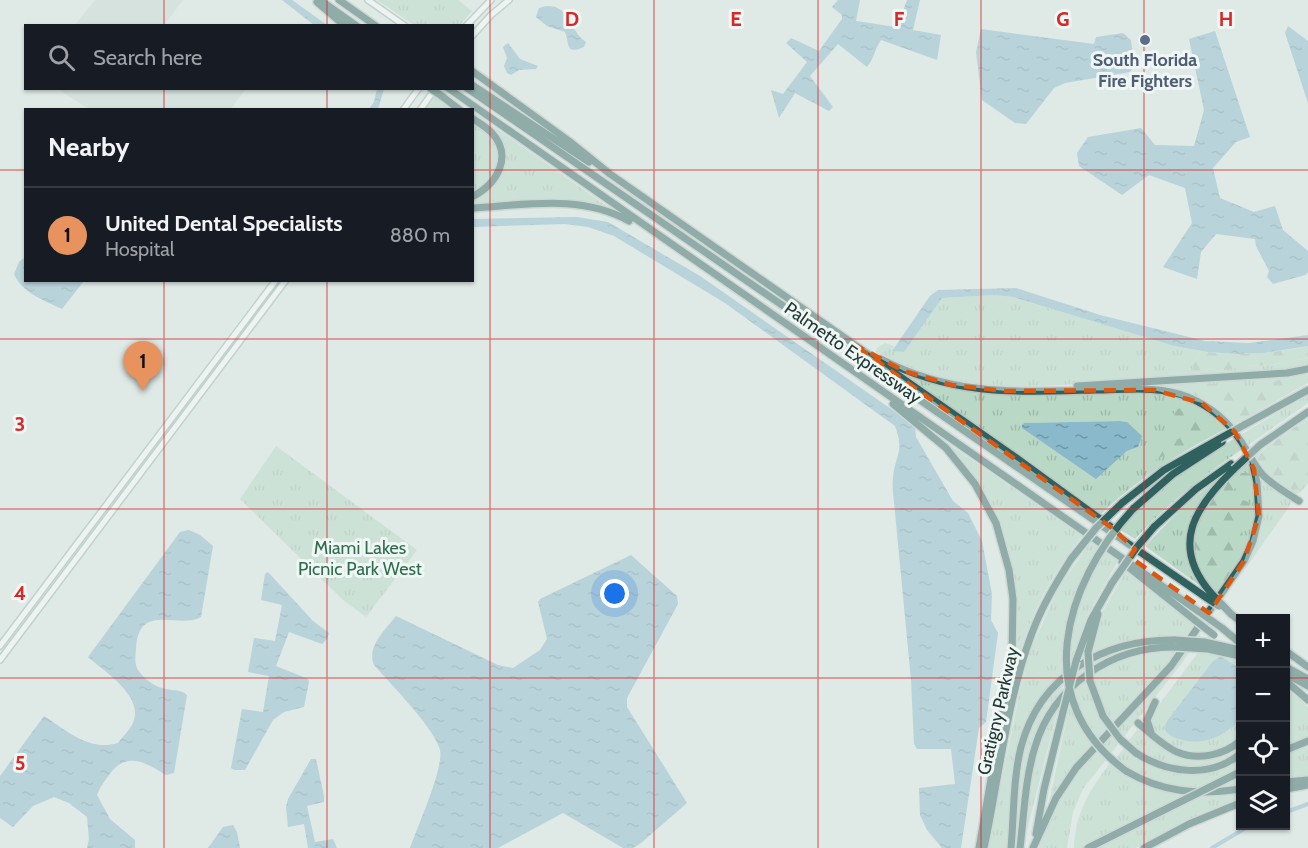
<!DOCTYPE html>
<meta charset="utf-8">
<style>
:root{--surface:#171b24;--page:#242831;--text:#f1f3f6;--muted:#9ea1a6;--line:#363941;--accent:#e8925e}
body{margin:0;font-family:Cabin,sans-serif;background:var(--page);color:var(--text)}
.controls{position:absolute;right:18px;bottom:18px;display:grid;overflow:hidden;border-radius:0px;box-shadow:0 2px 4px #0004}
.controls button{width:54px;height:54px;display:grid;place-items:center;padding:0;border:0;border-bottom:2px solid var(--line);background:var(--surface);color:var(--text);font:30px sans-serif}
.you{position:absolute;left:615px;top:594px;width:21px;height:21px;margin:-15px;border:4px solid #fff;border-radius:50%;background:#1a73e8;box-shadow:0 0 0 9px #1a73e833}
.badge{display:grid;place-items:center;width:39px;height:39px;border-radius:50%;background:var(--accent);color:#111;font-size:20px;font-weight:700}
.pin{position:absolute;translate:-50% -50px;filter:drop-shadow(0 2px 3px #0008)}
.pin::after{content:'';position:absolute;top:32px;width:21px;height:18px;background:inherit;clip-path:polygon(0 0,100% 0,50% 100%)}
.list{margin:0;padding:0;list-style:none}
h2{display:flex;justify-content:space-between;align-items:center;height:78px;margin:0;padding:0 24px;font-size:26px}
h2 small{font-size:20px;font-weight:400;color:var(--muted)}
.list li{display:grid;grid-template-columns:39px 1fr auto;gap:18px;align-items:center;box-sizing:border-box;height:96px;padding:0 24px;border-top:2px solid var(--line)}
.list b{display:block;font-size:22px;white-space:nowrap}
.list p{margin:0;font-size:20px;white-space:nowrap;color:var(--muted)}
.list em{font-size:20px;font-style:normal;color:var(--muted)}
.icon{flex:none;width:33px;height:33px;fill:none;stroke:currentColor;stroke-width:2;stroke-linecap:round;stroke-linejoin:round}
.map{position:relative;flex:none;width:1308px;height:848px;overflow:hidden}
.search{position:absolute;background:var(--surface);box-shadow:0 2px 4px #0004;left:24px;top:24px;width:450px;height:66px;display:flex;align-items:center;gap:15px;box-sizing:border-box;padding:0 21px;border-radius:0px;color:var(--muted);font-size:22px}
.panel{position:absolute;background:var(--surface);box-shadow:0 2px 4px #0004;left:24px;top:108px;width:450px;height:174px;border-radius:0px}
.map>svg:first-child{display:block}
.built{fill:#cdd9d5}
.grass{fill:url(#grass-tufts);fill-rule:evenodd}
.forest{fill:url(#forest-firs)}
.water{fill:url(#water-ripples)}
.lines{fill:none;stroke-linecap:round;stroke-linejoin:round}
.canal{stroke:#8ab9cb;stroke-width:4}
.secondary-casing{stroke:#9fb4af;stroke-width:8}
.highway-casing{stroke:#bcc3c2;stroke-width:10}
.secondary{stroke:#fff;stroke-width:5}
.highway{stroke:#2f625e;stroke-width:7}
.highway-bridge-casing{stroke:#bcc3c2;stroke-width:10;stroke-linecap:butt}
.highway-bridge{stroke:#2f625e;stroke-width:7}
.marked{fill:none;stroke:#de570e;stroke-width:4.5;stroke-dasharray:12 8;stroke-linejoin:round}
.grid{fill:none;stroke:#d62828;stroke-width:1.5;stroke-opacity:0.55}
.service-dot{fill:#5c6f8a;stroke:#eff6f4;stroke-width:2}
.labels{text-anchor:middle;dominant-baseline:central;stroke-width:6;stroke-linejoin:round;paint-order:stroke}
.service-label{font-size:18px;font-weight:bold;fill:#4e5e75;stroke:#eff6f4}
.street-label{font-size:18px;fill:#213835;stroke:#eff6f4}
.park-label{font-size:18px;fill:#2e6c4e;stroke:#eff6f4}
.grid-label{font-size:20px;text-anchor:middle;font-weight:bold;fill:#d62828;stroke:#eff6f4;stroke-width:6;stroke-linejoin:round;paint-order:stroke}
</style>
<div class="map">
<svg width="1308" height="848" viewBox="0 0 1308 848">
<defs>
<pattern id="grass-tufts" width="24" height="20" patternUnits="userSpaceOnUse" patternTransform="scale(1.5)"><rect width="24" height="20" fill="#b9d9c6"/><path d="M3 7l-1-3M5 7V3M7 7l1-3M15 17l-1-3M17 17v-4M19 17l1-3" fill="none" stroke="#9fbbab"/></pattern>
<pattern id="forest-firs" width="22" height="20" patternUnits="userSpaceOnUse" patternTransform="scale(1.5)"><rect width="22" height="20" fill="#b9d9c6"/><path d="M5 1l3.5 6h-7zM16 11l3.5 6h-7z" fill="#9fbbab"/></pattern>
<pattern id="water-ripples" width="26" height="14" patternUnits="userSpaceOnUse" patternTransform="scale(1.5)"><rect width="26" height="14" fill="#8ab9cb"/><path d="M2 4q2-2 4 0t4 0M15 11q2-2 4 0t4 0" fill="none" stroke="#7097a6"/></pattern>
</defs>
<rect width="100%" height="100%" fill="#dfe9e6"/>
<path class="built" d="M95,0H183L164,25H75Z
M243,88L245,90L230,110L89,109L58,89Z"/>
<path class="grass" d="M377,0H458L472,11L460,25H414Z
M435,95L455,109L424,110Z
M473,112L608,207L567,200L473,205V199C501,188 499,172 501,146L473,115Z
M473,121C490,133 510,158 492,179C487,184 479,189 473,194Z
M994,295L1013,297L1174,346L1201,351L1193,364L1201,372L1210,368L1220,371L1237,367L1272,365L1308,358V366L1288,370L1252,374L1007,388C961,386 915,378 875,353L877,348L885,343L894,346L892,350L942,298Z
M895,368L977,391L1143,390L1175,395L1199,405L1227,428C1180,453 1138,478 1100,515L893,370ZM1120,421L1127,422L1138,447L1127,451L1114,461L1022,425L1024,423Z
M1308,370V383L1233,425C1199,392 1169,388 1124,385Z
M1308,395V403L1247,446L1240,435Z
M1235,438L1242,449C1204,476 1167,504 1135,539L1119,529L1166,481Z
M943,440L1082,536C1037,593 1021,638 1006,708L1012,663L1011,567L1004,535L993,507Z
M276,446L417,550L366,617L343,600L240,499Z
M1264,449L1261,453L1300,489L1308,479V483L1300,493L1292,494L1265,475L1252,457Z
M1248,460C1257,487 1261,521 1248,548C1240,564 1229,580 1219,596C1200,577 1187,551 1196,525C1199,514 1211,503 1217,495C1227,482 1236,471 1248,460Z
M1225,473L1201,502L1189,530L1199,581L1202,587L1145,546L1185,505Z
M1260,474L1288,496L1291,504L1223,600L1250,557L1255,542L1257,477Z
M1091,541L1118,561L1088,614L1068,668L1050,689L1023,734L1010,848H988L1020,691L1031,649L1058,589Z
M1127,569L1198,626L1190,638C1154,637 1123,639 1091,655L1098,620Z
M1199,634L1201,635L1182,663L1083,789L1073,812L1067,848H1039L1053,808L1073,773L1182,656Z
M1151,644L1108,658L1091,667L1077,678L1079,669L1116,650Z
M1181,650L1154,682L1112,724L1105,715L1092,673C1121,658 1148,652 1181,650Z
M1199,651L1240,660V669L1221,656L1213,661L1164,728L1227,732L1240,721V737C1230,747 1216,752 1201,752C1183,752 1142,736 1153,713Z
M1087,677L1096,709L1108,728L1096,740C1089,729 1067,698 1075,686C1078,683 1083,680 1087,677Z
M1064,680L1062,692L1046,714L1032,747L1017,848H1014C1018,778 1015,736 1064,680Z
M1286,687L1308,707V778L1286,780Z
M1070,704L1078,721L1092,744L1068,774L1047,811Z
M1059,705L1023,846L1035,754L1042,733Z
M1138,729L1193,757L1240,743V749C1204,777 1161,768 1127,742Z
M1125,747L1135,755L1189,772L1240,757V786C1192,792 1156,789 1115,759Z
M1111,762C1158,798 1185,795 1240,791V800L1189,820L1136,848H1074C1075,813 1090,789 1111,762Z"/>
<path class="forest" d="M1308,346V358L1272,365L1252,366L1219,371L1210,368L1201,372H1196L1193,369V364L1201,351C1238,357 1272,353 1308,346Z
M1293,376H1302L1307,380L1305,383L1234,424C1222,412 1188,394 1183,384C1195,380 1234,388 1251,387C1265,386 1279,379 1293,376Z
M1182,407L1202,412L1226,428L1175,453L1163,456L1136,470L1120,487L1116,483L1119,478L1138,461L1155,454L1166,444L1179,439L1181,434L1169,422L1175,411Z
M1308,418V479L1300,489L1293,490L1264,471L1258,459L1264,449Z
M1236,473H1247L1255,479L1252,483H1242L1232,491L1231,504L1235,505L1241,499L1248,502L1254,509L1251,517V522L1249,524L1245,522L1241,527C1249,556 1237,566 1220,588L1203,565L1197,548L1193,547C1197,517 1210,490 1236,473Z"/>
<path class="water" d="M282,0H292L327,25H314Z
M838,0H860L856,21L896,27L898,25L907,0H920L913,30L941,35L937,60L881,40C875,48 874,59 867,67L838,44L810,76L833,107L829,111L795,93L779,118L771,90L783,94L807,62L786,43L791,38L819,51L842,19V15L832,7Z
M546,6C571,5 569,31 586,42L584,47C565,55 570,45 565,32L547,26L536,17L539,8Z
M1288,26L1308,41V103L1285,33Z
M981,29L1094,44L1096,37L1123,33L1131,40L1134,66L1130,72L1065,83L1054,88L1026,124L1015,123L982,100L976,52Z
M1215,31L1250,137L1236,142L1213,168L1220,198L1254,212L1275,206L1283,230L1308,251V272L1305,275L1273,284L1267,277L1269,271L1256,246L1255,239L1216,234L1201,252L1197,279L1163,267L1192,223L1185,188L1149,175L1122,195L1079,166L1077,153L1088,137L1141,128L1155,145L1194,146L1204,110L1189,39Z
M508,43L520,59L538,66L536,69L519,70L511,75L507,73L504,66L507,58L503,47Z
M377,89H384L378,109H369L374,102Z
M577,217L608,222L700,276L904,418L915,427L916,437L953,501L968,513L982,541L992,594L991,620L998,633L986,722L979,728L961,848H942L927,830L920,815L919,788L955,784L951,749H917L914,744L911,680L894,502C893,494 892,485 893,478C895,454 905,453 895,426L725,303L614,236L588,227L565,224L473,227V219Z
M25,257L26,280L84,281L62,309C45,301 21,292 14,274L19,262Z
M1016,288L1100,315L1205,341L1249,343L1308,335V346L1263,353L1235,354L1208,352L1174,346L1013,297L994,295L942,298L904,352L892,351L930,296L938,290Z
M1120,421L1127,422L1142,436L1138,447L1127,451L1096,479L1022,428V425L1024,423Z
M189,530L200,535L213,546L201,617C180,630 138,601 136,649C135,660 134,667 142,675C147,681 158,688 166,689C174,691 180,689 187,695L174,773L166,775C145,762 126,751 109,775C104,782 100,787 97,795L110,819L135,840V848H87L89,839L87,817L69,803L54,797L33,806L13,827L0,818V776L44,716C66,730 89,752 118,743C123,736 132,728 134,720C142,695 104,671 88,657L180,532Z
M631,555L677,596L678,604L627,698V707L687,803L641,843L633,848H623L563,813L498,848H410C417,828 444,768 440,750C436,730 389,682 374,665C366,647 386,629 396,616L498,665L513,668L540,650L547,639L538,602L540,599Z
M268,572L313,621L329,633L327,639L322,644L289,632L276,666L308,679L309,682L304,707L284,712L273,720L245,770H234L231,768L242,709L263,712L269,676L248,672L254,638L275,641L282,605L261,600L265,574Z
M1221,656L1240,669V721C1224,735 1206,746 1183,740C1175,738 1168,736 1164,728L1167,721L1213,661Z
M311,759H316L324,796V802L307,806L315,842L333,839L337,848H308L304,824L288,827L286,807L288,799Z
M233,825L237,832L240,848H208L223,827Z"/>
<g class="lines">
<path class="canal" d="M1286,812L1308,804
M1212,848L1249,826"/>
<g class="secondary-casing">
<path id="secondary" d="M368,0L405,26
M466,26L491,0
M472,36L491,15L509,0
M403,110L419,88
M420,110L435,89
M0,646L276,280
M0,660L286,280"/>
</g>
<g class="highway-casing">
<path id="highway" d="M320,0L357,26
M339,0L376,26
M317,2L345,26
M472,71L569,141L610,174L1011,454L1114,529
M472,85L589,162
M448,88L1198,611
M467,88L1207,598
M443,97L460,110
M472,118C479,123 486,127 491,132C514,156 497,184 472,197
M472,208C526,205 581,194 629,221
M881,359C952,396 1016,392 1094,390C1125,390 1158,385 1188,397C1209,406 1228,421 1240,440C1248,451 1253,464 1262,474C1272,485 1286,493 1299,501
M1077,386L1287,373L1308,369
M893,404L946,448L975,484L996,523L1009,570L1013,599L1012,658L979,848
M1244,425L1308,390
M1260,445L1308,412
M1122,503L1164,470L1219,439
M1133,509L1173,474L1222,442
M1154,527L1196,489L1231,464
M1122,562L1196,621
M1211,593C1169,544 1196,506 1234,469
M1231,614L1240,621
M1222,628L1240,643
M1286,651L1308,667
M1088,652L1098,614
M1076,661L1091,620L1112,583
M1286,667L1308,679
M1286,674L1308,686
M1090,681L1103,716
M1286,681L1308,700
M1138,723C1150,733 1163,746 1177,752C1198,761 1224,755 1240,741
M1151,732L1147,720L1155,702
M1286,750L1308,741
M1136,753C1167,773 1210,779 1240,754
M1126,771C1163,793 1199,795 1240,789
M1286,782L1308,780
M1286,789L1308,785
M1036,834L1044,789L1063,712
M984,848C999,778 1007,699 1032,633C1042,606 1056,583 1071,559
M1011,848C1014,815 1013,779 1021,747C1040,675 1104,639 1175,640
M1020,848C1024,815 1025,779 1035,747C1053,686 1112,646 1175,647
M1033,848L1056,798L1076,768L1171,666L1244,561L1253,541L1259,516L1257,483L1253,465
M1144,848L1189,824L1240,803"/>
</g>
<use href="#secondary" class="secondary"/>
<use href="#highway" class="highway"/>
<g class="highway-bridge-casing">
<path id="highway-bridge" d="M430,88L443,97
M1219,439L1244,425
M1234,469L1260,445
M1071,559L1096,528L1122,503
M1112,583L1137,547L1154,527
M1211,593L1231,614
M1207,598L1219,606
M1198,611L1222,628
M1196,621L1214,635
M1175,640L1204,642L1240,650
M1175,647L1208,649L1240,656
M1088,652L1090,681
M1063,712L1076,661
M1103,716L1120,739L1136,753
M1126,771C1030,701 1063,585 1133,509
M1088,848L1240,772"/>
</g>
<use href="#highway-bridge" class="highway-bridge"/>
</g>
<path d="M0 0H1308V848H0ZM853,344L904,371L952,385L1005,391L1154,390L1202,403L1235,432L1254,469L1259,516L1244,561L1209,613L1130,557L1135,549L1112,528Z" fill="#dfe9e6" fill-opacity=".55" fill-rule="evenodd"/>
<path class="marked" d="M853,344L904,371L952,385L1005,391L1154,390L1202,403L1235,432L1254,469L1259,516L1244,561L1209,613L1130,557L1135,549L1112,528Z"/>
<path class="grid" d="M164,0V26M327,0V26M490,0V848M654,0V848M818,0V848M981,0V848M1144,0V848M164,88V110M327,88V110M0,170H26M472,170H1308M164,280V848M327,280V848M0,339H1308M0,509H1308M0,678H1240M1286,678H1308"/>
<circle class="service-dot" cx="1145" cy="40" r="6"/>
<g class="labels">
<g class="service-label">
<text x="1145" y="60">South Florida<tspan x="1145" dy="21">Fire Fighters</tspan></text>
</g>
<g class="street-label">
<text transform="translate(853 353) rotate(35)">Palmetto Expressway</text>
<text transform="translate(998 711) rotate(-77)">Gratigny Parkway</text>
</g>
<g class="park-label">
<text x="360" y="548">Miami Lakes<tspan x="360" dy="21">Picnic Park West</tspan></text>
</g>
</g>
<g class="grid-label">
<text x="572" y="26">D</text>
<text x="736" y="26">E</text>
<text x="899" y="26">F</text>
<text x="1063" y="26">G</text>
<text x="1226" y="26">H</text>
<text x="20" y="431">3</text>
<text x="20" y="600">4</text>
<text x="20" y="770">5</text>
</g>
</svg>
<div class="controls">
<button>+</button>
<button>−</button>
<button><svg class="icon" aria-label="locate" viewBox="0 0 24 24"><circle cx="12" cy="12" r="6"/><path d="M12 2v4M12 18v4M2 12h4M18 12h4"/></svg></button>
<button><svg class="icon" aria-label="layers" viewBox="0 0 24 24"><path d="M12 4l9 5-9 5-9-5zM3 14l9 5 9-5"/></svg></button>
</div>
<div class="you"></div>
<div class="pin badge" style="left:143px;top:391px">1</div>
<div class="search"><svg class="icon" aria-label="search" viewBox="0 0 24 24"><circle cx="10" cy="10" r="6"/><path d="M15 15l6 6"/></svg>Search here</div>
<section class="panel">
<h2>Nearby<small></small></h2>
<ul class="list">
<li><span class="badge">1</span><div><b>United Dental Specialists</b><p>Hospital</p></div><em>880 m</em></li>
</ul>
</section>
</div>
